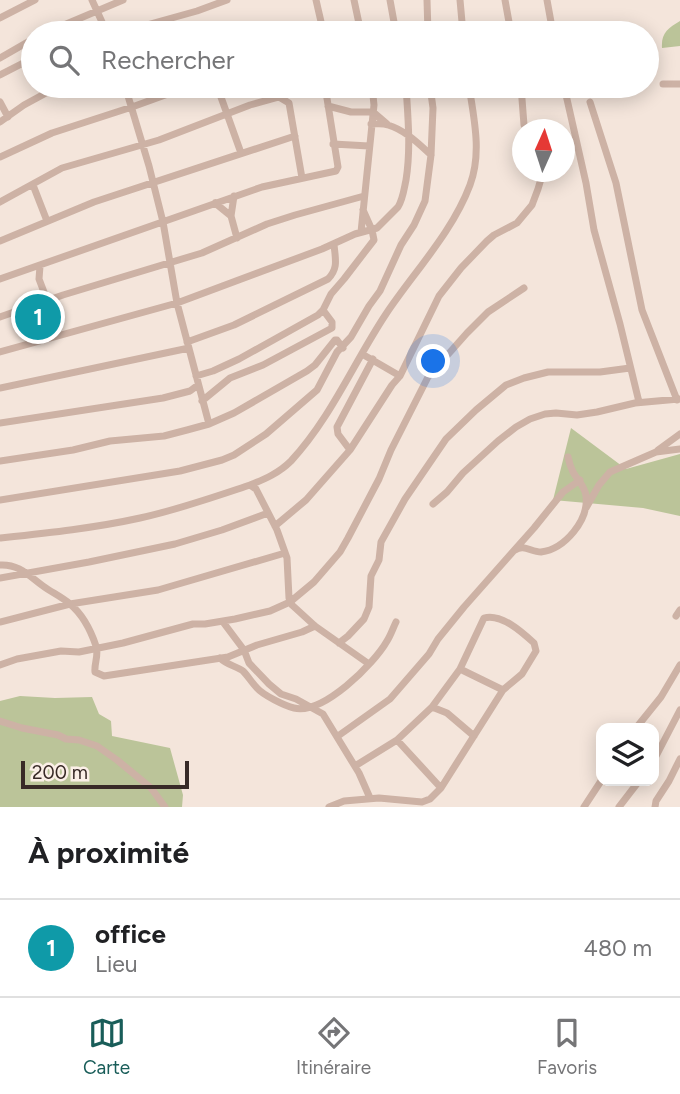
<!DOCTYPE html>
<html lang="fr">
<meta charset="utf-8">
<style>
:root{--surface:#fff;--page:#f6f6f6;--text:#202124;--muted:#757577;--line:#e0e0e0;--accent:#195d59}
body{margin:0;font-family:Figtree,sans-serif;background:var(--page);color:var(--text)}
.controls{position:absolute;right:21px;bottom:21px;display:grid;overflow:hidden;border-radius:14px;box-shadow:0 4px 18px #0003}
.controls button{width:63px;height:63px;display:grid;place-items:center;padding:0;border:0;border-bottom:2px solid var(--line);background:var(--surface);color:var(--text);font:35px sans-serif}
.compass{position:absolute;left:512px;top:119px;width:63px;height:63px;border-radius:50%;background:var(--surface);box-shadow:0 4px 18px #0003;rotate:3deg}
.scale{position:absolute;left:21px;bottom:18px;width:168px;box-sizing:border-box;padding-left:7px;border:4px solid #382a27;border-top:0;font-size:19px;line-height:24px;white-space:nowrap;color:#382a27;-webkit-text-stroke:5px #fbefe7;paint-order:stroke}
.you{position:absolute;left:434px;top:362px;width:24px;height:24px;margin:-18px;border:5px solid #fff;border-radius:50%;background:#1a73e8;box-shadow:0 0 0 10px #1a73e833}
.badge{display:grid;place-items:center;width:46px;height:46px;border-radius:50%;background:var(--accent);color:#fff;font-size:23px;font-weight:700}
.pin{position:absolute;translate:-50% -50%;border:4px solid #fff;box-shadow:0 2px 7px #0006}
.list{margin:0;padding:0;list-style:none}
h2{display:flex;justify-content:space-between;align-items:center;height:91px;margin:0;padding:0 28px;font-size:30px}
h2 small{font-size:23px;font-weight:400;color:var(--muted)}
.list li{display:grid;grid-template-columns:46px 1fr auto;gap:21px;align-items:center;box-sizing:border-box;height:98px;padding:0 28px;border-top:2px solid var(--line)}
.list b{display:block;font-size:26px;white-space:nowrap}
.list p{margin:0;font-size:23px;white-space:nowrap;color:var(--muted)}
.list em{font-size:23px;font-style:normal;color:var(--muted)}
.icon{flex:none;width:38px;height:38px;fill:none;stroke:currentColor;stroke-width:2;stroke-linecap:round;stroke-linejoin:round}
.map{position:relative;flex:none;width:680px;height:807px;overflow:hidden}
.search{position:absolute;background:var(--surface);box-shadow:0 4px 18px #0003;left:21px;right:21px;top:21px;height:77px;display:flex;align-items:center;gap:18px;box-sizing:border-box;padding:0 24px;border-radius:38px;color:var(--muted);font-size:26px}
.sheet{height:189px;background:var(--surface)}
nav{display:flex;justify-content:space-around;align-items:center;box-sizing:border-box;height:98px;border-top:2px solid var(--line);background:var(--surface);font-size:19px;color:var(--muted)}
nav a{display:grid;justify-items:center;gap:4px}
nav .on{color:var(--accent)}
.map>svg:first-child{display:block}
.green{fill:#bbc499}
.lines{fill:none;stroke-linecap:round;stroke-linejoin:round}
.minor{stroke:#cdb2a5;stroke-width:7}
</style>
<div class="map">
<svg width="680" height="807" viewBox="0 0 680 807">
<rect width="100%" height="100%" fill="#f4e5db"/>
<path class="green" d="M680,21V46L662,48C661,33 668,28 680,21Z
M571,428L626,469L680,454V516L643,508L553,500Z
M20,696L55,698L92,697L99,714L111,721L112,736L170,748L183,795L182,807H0V701Z"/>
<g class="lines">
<path class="minor" d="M92,0L107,33
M316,0L322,26V33
M354,0L361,33
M390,0L396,33
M427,0L428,33
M460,0L463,33
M505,0L511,33
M547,0L553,33
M0,18L35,0
M45,33L123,0
M83,33L103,24
M118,33L197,11L227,0
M0,58L33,39
M0,75L33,58
M663,84H680
M125,86L149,166L163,222L177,303L209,424
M217,86L241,153
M521,86L524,125L526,127L539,130
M564,86L586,183L594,230L620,324L639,402
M0,102L8,117
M590,102L616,183L642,310L677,400
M328,106L351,112H373L387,124
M0,122L24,105L46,93L69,86
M371,124C377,124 383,123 388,125C405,130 419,144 431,155
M333,144L369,146
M0,157L52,133L132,107L190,86
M33,185L47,221
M234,196L231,216L237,238
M0,202L62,168L159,140L250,105L279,97L289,103L302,178
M215,203L231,216
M361,232L374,105L372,86
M0,241L94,202L295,136
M40,266L39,279L47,300
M0,279L262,187L336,171L338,167L325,86
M0,317L63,295L202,253L267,224L295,215L364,196
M187,342L234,325L328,279C339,268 335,258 334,244
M0,352L177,303L322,249L355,234L377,228L398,207C403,199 404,189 406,180C411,149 408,118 406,86
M362,354L400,376
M196,376L213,371L239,359L318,315L323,310L331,294L344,279L374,240L372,230L363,210
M0,388L189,348
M202,401L230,378L263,365L332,328V322L323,310
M0,423L163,398L190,391L198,385
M350,450L338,434L337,427L373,359
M658,450L680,434
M0,461L73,450L110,441L164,436L187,430L209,424L234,413L307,371L315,365L335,340H337L343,348
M250,485C265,479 279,473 291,461C331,418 354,362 386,314C414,272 452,233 470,185C482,153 474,119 469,86
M0,500L180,471L222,460L234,455L266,434L317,390L337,352L351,337L369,306L380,291L401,245L414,225L425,201L431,155L433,108L430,86
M433,504L447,492L463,473L498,441L516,427L530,419L545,414L556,413L577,415L597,412L635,403L679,399
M586,508L599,485L610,472L656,452L680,449
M275,526L306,500L350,450L392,385L400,376L439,296L461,268L487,241L494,235L517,223L532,205L538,189L543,172
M0,538C47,533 95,528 140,518C177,510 214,497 250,485L256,489L277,530L287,558L289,598L292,605L315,626L369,664
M515,550C524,544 531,552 541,552C565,549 589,520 586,496C585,486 578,481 573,472C571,468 569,462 568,457
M0,565C19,564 28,575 43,586C51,592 62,597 70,604C82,614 91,631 96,646C99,656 94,663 95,672L104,676L228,657L257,645L302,632L315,626
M0,578L89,562L175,544L222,530L268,513
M676,616L680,610
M0,622L70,604L158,590L285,553
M223,622L244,650L249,663L269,684L281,694L296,699L323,714L359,773L370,798
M339,643L348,636L364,619L369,607L371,576L379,560L381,542L405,499L446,439L476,410L506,385L524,378L548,372H600L630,368
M220,658C227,665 236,666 243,671C248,676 252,683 257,688C263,695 285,706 294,708C323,715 374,664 387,641C391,635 393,628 396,622
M0,665L17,659L61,651L79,652L123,643L193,624H205L235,619L270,611L290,602L314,582L340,552L348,538L379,479L391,450L428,377L467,333L488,312L524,288
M460,669L503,690
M432,707L447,713L474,736
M0,721L22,728L58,735L66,739L79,740L97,746L117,760L151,788L165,807
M636,728L661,697L680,665
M338,736L390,699L429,654L438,639L464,607L534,528L563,492L580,480
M397,740L441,788
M654,760L680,710
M329,807L344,801L379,798L422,802L430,799L441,788L503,690L522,674L536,651L534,643C522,632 501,613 484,618L460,669L432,707L397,740L355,766
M584,807L601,781
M619,807L639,781
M655,807L656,801L669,781L680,759"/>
</g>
</svg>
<div class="controls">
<button><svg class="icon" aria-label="layers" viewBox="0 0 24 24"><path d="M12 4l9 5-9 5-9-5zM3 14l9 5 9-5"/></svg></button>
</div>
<svg class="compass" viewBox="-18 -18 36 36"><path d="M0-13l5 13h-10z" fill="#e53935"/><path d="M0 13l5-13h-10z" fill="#757577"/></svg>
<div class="scale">200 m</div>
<div class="you"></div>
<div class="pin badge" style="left:38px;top:317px;background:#0f9aa8">1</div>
<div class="search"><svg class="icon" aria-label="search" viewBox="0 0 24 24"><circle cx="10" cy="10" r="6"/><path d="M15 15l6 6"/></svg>Rechercher</div>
</div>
<section class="sheet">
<h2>À proximité<small></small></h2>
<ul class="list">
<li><span class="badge" style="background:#0f9aa8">1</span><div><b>office</b><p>Lieu</p></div><em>480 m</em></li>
</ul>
</section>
<nav>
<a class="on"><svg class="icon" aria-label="map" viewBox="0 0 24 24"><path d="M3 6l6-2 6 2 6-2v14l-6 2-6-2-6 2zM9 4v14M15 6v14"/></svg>Carte</a>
<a><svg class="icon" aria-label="directions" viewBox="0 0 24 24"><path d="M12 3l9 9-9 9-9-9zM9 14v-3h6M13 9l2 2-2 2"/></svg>Itinéraire</a>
<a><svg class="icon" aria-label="saved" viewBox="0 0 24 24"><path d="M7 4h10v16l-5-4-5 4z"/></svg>Favoris</a>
</nav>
